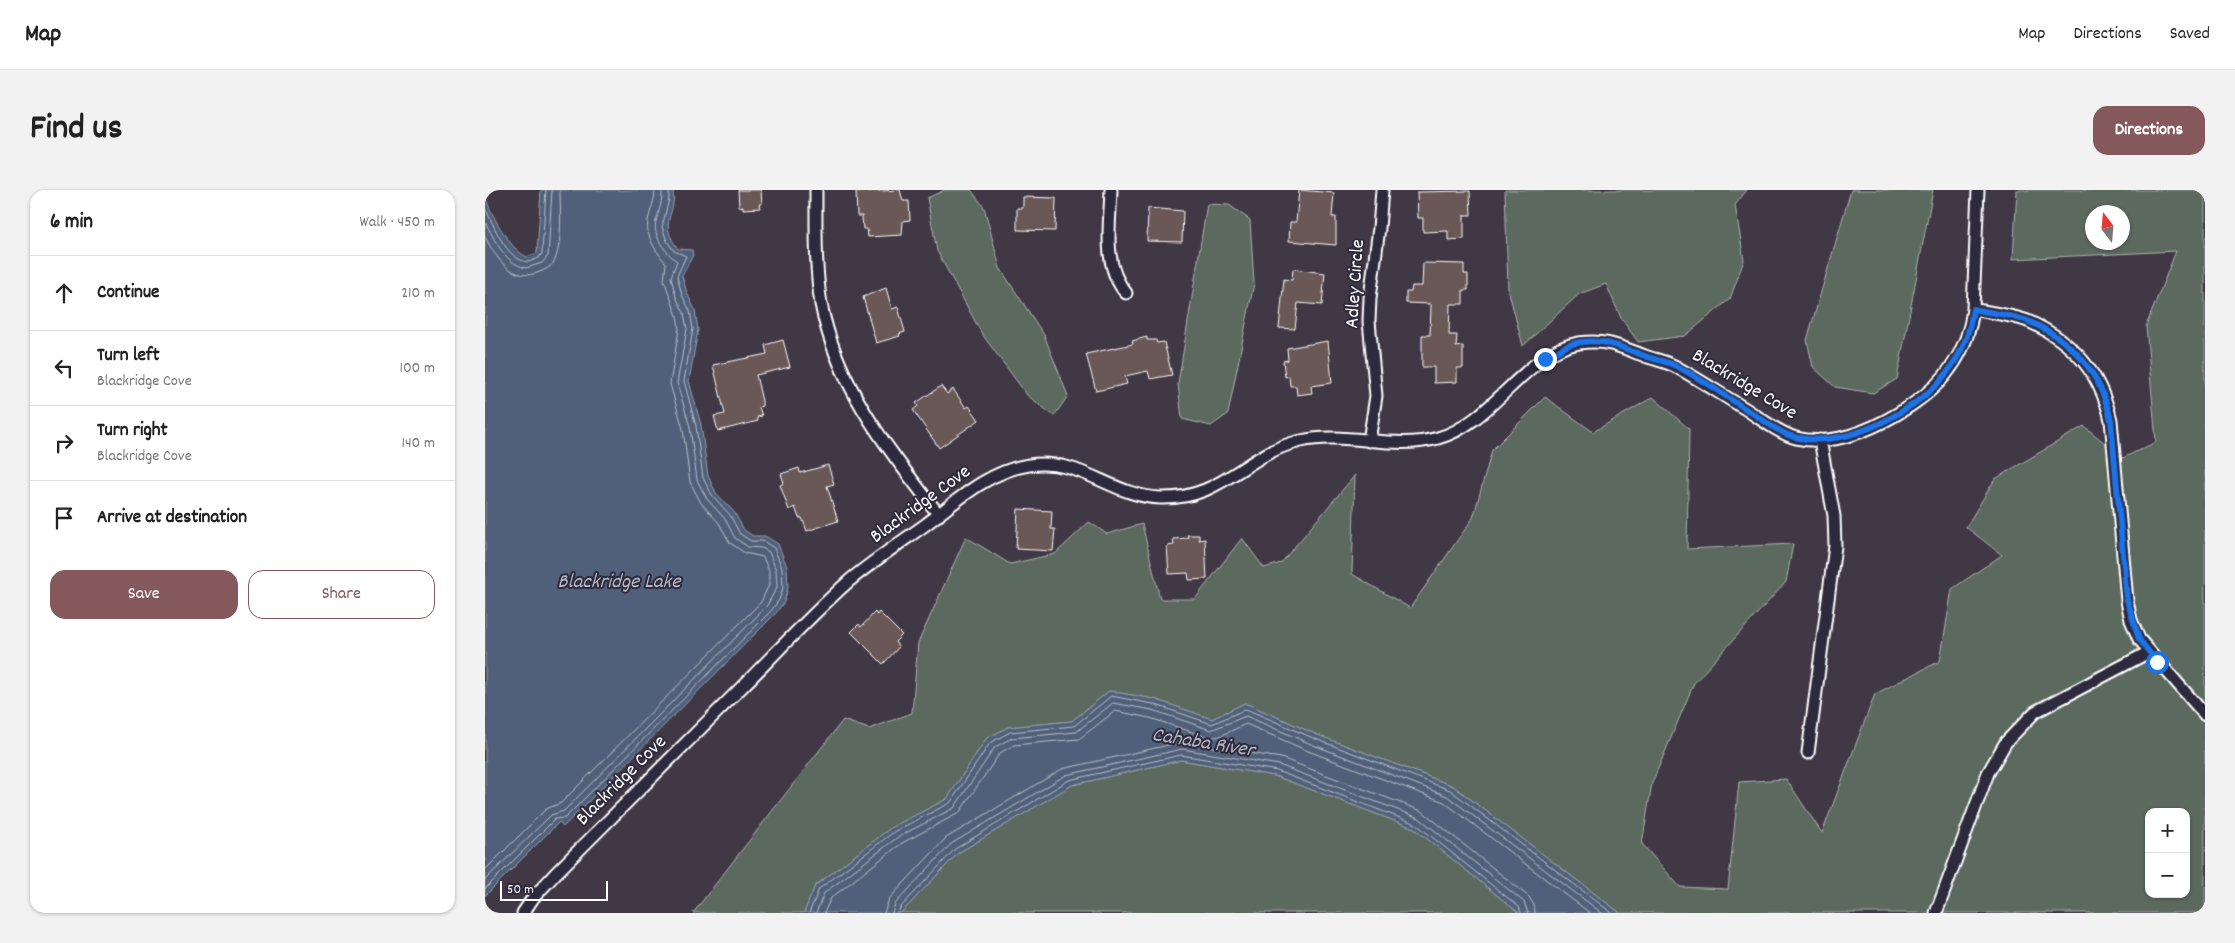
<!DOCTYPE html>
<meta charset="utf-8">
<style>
:root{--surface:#fff;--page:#f2f2f2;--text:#222;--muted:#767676;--line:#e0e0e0;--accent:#85585c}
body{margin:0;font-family:Dekko,sans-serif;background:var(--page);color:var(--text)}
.controls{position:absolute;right:15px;bottom:15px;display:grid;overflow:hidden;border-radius:10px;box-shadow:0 1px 4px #0004}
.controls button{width:45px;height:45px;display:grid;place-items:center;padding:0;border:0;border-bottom:1px solid var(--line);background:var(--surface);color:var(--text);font:25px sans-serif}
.compass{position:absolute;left:1600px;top:15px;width:45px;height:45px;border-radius:50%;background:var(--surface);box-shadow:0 1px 4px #0004;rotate:344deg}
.scale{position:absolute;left:15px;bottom:12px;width:108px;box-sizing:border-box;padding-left:5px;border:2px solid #fff;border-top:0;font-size:14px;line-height:18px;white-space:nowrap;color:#fff;-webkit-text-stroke:4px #2f2a3d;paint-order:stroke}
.stop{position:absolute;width:15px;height:15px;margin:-11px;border:4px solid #1a73e8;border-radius:50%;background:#fff}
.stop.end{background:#1a73e8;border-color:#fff;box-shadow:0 1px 5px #0008}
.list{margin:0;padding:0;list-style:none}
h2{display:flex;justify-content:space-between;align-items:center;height:65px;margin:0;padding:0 20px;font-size:21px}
h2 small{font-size:16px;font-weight:400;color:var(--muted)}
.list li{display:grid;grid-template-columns:32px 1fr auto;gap:15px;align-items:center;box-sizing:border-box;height:75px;padding:0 20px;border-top:1px solid var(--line)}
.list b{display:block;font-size:19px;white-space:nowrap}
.list p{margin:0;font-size:16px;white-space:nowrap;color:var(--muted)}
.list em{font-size:16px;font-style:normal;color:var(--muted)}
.actions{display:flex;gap:10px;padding:15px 20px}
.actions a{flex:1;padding:11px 0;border:1px solid var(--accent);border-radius:15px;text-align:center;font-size:18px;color:var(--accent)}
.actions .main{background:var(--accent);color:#fff}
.icon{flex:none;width:28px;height:28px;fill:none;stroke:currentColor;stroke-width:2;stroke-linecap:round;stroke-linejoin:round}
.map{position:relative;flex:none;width:1720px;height:723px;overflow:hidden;border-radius:15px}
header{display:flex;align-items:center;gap:30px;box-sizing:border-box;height:70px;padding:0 25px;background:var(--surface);border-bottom:1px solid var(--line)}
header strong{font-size:24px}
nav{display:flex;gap:28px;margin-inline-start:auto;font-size:18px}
.intro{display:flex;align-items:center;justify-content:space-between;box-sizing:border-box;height:120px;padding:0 30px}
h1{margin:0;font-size:35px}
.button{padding:12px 22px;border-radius:15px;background:var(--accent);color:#fff;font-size:18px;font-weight:700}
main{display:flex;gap:30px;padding:0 30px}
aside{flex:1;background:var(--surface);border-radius:15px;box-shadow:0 1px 4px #0004}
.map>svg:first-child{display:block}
.green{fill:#5b695f;stroke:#adb4af;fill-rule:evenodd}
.water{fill:#51607a;stroke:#97a0af}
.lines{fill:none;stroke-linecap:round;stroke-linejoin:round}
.shore{stroke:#b9bfca;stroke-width:1}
.building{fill:#695857;stroke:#fff}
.minor-casing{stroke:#fff;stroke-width:15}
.minor{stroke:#2f2a3d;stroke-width:11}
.route{stroke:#1a73e8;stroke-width:6}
.labels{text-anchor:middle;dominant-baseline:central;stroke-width:4;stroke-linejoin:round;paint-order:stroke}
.street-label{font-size:20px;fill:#fff;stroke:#2f2a3d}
.water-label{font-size:21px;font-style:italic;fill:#b1b7c3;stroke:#2f2a3d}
</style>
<header>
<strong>Map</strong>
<nav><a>Map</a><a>Directions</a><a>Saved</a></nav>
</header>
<div class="intro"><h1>Find us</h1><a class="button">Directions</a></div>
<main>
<aside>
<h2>6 min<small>Walk · 450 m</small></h2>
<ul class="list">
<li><svg class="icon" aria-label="ahead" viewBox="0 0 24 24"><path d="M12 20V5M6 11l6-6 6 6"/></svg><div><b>Continue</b></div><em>210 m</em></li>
<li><svg class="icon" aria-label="left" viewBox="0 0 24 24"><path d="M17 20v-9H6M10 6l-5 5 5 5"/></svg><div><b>Turn left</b><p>Blackridge Cove</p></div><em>100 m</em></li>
<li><svg class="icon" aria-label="right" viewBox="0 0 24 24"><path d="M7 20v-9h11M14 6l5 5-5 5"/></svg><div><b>Turn right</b><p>Blackridge Cove</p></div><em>140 m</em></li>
<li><svg class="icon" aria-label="arrive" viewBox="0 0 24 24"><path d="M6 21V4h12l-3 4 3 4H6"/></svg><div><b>Arrive at destination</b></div></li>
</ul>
<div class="actions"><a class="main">Save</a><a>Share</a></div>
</aside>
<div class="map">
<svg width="1720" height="723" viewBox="0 0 1720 723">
<rect width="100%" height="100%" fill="#403845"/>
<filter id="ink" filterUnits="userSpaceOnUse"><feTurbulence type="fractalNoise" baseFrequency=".02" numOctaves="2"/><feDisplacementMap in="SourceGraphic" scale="10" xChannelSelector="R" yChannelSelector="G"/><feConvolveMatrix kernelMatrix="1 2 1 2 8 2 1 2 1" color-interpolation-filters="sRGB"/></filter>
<g filter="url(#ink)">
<path class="green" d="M460,0H486L499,17L515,78L559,145L583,206L569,226L542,205L497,144L452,61L442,8Z
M1020,0H1262L1250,15L1259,70L1245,109L1200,146L1153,152L1136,128L1121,94L1094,104L1038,156L1023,99Z
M1366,0H1448L1412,189L1388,203L1350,197L1328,177L1322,150Z
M1532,0H1720V723H1135L968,596L830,544L760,513L727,529L669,509L624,501L587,531L523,537L501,549L462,609L407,637L330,696L319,723H208L358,530L384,539L427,523L433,453L481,347L525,374L570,364L604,332L622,344L657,334L675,409H710L757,348L779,378L796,373L870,285L867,384L925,418L988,328L1007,260L1060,207L1108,242L1168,207L1204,239L1202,359L1308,354L1301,392L1209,493L1167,593L1157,654L1195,697L1243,699L1254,592L1301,589L1337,643L1390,504L1455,471L1467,399L1517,365L1481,337L1510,289L1599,236L1638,268L1671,252L1661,136L1691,61L1528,69ZM1608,22H1638V52H1608ZM1664,622H1701V704H1664Z
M722,14L744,15L765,30L769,93L743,224L726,236L697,229L693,194Z
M696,570L790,586L929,638L1034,723H416L473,663L587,595Z"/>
<path class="water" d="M56,0H188C192,27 172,30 193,59L207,60L208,65L197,86L202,103L210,120L213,140L204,191L216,235L223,286L231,303L249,322L259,340L268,346H280L293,354L302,377L303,398L299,412L290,424L78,637L74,632L0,706V6C6,24 24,59 42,67L52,63Z
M624,501L669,509L727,529L760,513L830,544L968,596L1135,723H1034L929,638L790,586L696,570L587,595L473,663L416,723H319L330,696L407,637L462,609L501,549L523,537L587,531Z"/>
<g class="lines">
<path class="shore" d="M0,18C9,35 21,71 44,72L54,68L57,63L61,0
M0,32C10,50 19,73 41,78L57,73L63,66L67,0
M0,47C12,69 27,93 55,82C62,79 67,76 70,70C78,50 75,21 75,0
M0,680L61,619L76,613L276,412L284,395V381L278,367L260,363L245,353L234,333L216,313L205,292L198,239L185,194L194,139L192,126L179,90L181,73C172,63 160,46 163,31C165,20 170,11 170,0
M0,690L66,625L79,621L281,417L292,397L291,380L284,362L277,358L263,357L250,348L240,329L222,309L212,290L205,237L192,193L202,139L199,123L191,107L186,87L192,71C181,63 167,46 171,31C174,20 178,11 177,0
M0,699L70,629L80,628L286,421L294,410L298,398L297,378L289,358L278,351H266L255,344L245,325L227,305L218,288L211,236L199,191L208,139L205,121L197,105L192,86L201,66L189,61L182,51L177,37L184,9V0
M324,723L334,699L410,641L465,613L505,553L525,542L589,536L626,506L668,514L727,534L761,519L828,548L965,600L1127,723
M331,723L339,703L413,647L469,618L510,557L527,548L591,542L628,513L667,520L726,540L761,526L826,554L962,606L1117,723
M339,723L346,708L417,653L474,623L515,563L529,555L594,549L630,521L665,528L725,548L735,546L761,534L823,561L959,612L1105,723
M399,723L404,709L461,648L577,579L697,552L796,568L937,621L1044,707L1049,715L1050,723
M407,723L410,714L466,654L581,585L697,559L794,575L934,628L1039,712L1043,723
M413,723L415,718L470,659L584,590L696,565L792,581L931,634L1034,717L1036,723"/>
</g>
<path class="building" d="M253,0H276L277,14H274L275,18L258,19V16L254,17Z
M415,0L418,11H424L425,30L418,31L417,45L383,47L382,39H378L377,26H372L371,2Z
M814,0L849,3L847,27H851V55L804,51L805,32H811Z
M985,1L986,25H979V49L963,50V41L938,42V28H933L932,2Z
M538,7L571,8L570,41L532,40V18H538Z
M663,18L698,21L697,52L662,51Z
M938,73L979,74V84H983V100H978V114H965L964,145H972L971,157L978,156V178H972V192L949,193V177H937V145H945L946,114L921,113V102H926L927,96H937Z
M808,79L840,83L837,115L813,113L810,139L794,138L799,89L807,90Z
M401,98L407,119L413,117L420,142L414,144L415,146L391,153L378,107Z
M662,147V150H671L672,153L679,152L687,185L665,189L663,181L640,186L642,194L611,201L601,164L648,154L647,151Z
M298,150L305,177L271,185L277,211V216L274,217L277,226L272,227L273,231L233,241L229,226L240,224L228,175L282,164L280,155Z
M843,151L847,193L826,196L827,203L812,205L811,196H805L804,186L800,187L798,171L803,170L802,158Z
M456,196L462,204L468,199L481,218L484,216L494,230L454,258L428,220L433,216L431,213Z
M343,275L349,294L342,296L353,331L322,341L317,328H314L310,317L304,320L295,295L299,293L296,284L314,278L315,283Z
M533,319L567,321L566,339H570L568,361L531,359Z
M702,345H714V350L720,349L722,389L704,390L703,383L684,384L682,356L689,355L688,349L703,348Z
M390,422L392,425L394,422L417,445L410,452L414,457L398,474L366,442L374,434L376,437Z"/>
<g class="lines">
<g class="minor-casing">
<path id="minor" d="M331,0C331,38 330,77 336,114C352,197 404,260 454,325
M626,0C625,35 617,75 641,103
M1488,119C1506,123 1529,125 1545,132C1590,153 1615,183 1626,230L1642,411L1646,430L1654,449L1720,525
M884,251L891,206L884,131L885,108L894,38L897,0
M1323,563L1350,356L1349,326L1335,250
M38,723L48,708L71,683C132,622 193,561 254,500C290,464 326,425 364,391C388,371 415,353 440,335C472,311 503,281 544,275C595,267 626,306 675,308C738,310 760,263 816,251C863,241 908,261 953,248C1008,233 1040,162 1094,153C1122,149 1135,157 1160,166C1171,170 1183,172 1193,178C1215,190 1237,205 1259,218C1275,228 1293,243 1311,248C1350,258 1393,237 1425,216C1460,193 1483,162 1488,119L1493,0
M1451,723L1503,583L1521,552L1550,522L1664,462"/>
</g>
<use href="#minor" class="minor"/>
</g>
</g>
<g class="lines" filter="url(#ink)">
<path class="route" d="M1060,169C1069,164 1078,157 1087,154C1114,146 1136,157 1160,166C1170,170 1180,171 1189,175C1215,187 1239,206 1264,221C1279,230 1296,245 1314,248C1355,255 1394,237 1427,215C1461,192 1483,160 1488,119C1506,123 1529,125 1545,132C1590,152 1615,183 1626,230L1642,410L1654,449L1672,472"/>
</g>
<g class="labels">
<g class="street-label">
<text transform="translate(871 94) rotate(-86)">Adley Circle</text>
<text transform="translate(1259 195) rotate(31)">Blackridge Cove</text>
<text transform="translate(436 315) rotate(-36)">Blackridge Cove</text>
<text transform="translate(137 591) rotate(-45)">Blackridge Cove</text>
</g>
<g class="water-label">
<text x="134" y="393">Blackridge Lake</text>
<text transform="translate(718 554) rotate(9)">Cahaba River</text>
</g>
</g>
</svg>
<div class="controls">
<button>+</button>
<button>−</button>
</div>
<svg class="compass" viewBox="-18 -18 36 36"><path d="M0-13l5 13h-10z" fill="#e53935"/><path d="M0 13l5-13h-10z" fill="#767676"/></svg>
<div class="scale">50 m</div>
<div class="stop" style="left:1672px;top:472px"></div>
<div class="stop end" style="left:1060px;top:169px"></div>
</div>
</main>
